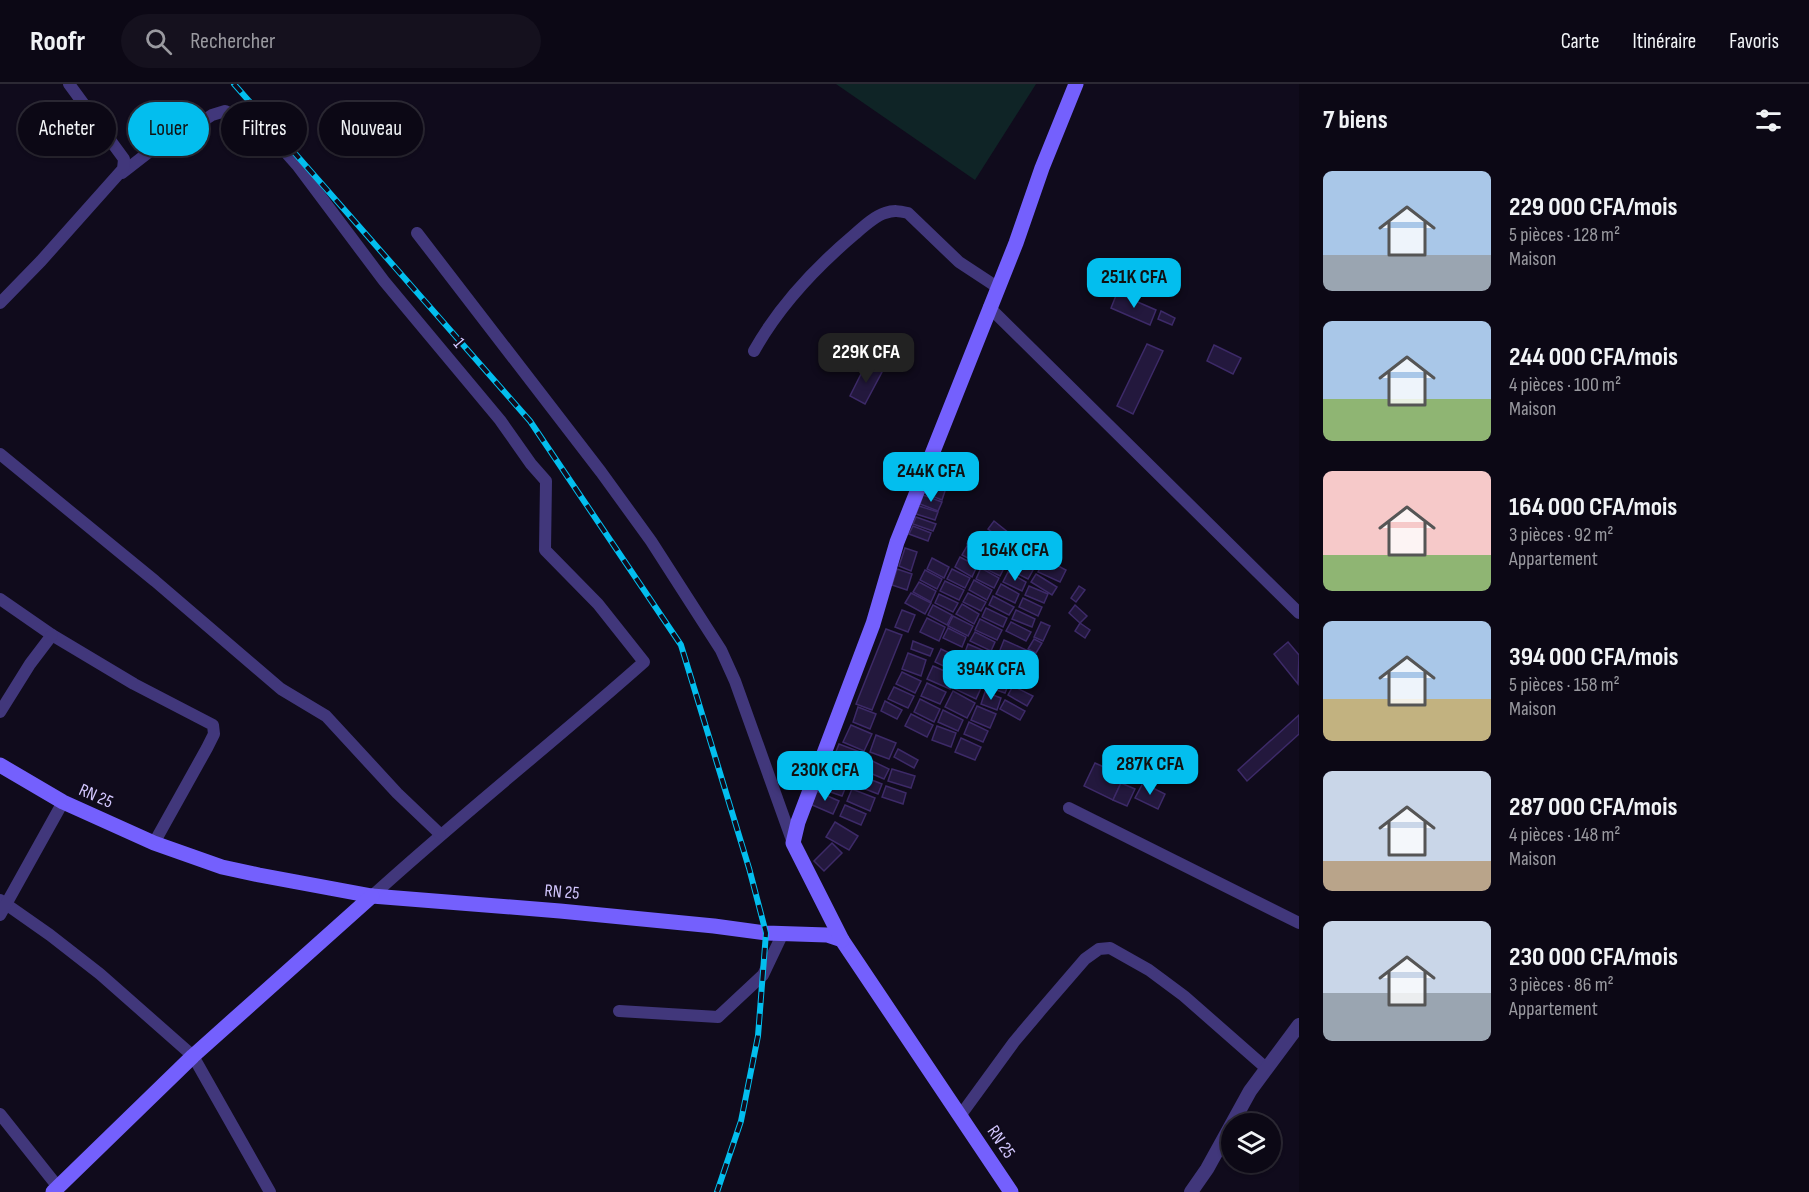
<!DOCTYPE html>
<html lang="fr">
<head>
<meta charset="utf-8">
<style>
  body { margin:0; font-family:"Sofia Sans Condensed",sans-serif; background:#15111e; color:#f1f3f6; height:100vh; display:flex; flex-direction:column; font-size:22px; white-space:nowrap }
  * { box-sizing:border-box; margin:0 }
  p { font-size:20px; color:#9a9aa0 }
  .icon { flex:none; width:33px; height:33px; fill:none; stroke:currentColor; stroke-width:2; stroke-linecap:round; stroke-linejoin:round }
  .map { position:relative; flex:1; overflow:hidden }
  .panel { display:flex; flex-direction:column; background:#0c0815; width:510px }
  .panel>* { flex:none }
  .top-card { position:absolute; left:18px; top:18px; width:570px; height:54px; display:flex; gap:12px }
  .fabs { position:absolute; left:1221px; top:1029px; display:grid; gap:12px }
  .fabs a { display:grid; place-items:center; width:60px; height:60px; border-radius:50%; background:#0c0815; box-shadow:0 2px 4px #0004,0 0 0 2px #2c2934; font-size:30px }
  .price { position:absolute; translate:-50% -51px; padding:0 14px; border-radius:12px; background:#03beee; color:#111; font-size:20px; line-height:39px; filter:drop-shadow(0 2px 3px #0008) }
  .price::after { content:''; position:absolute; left:50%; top:36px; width:18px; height:14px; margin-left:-9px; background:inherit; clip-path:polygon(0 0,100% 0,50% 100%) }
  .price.selected { background:#222; color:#fff }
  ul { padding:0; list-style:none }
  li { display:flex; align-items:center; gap:18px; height:150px; padding:0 24px }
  li span { display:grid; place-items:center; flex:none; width:168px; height:120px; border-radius:9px; color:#555 }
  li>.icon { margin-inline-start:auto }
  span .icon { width:72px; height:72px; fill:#fffc; stroke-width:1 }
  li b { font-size:26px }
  h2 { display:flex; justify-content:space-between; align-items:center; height:72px; padding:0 24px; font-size:26px }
  .pill { padding:0 21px; border-radius:27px; background:#0c0815; box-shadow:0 2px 4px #0004,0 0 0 2px #2c2934; font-size:21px; line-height:54px }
  .pill.selected { background:#03beee; color:#111 }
  header { display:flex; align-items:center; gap:36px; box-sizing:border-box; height:84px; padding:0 30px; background:#0c0815; border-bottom:2px solid #2c2934 }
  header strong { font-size:28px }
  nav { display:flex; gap:33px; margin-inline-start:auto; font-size:21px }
  .search { width:420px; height:54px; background:#15111e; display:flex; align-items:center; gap:15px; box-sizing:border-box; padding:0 21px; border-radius:33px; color:#9a9aa0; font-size:22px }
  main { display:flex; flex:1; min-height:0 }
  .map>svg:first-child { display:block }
  .green { fill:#0f2426 }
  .building { fill:#23183d; stroke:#3d2a68; stroke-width:1.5 }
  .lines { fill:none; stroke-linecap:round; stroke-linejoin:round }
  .minor { stroke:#41377b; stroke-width:12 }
  .tertiary { stroke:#41377b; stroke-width:14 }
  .secondary { stroke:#7460fd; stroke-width:15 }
  .rail-casing { stroke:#03beee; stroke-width:6 }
  .rail { stroke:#100b1c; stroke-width:4; stroke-dasharray:11; stroke-linecap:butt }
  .labels { text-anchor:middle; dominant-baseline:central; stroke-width:4.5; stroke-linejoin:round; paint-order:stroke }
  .street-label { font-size:18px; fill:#d3c7fe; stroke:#100b1c }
</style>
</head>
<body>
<header>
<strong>Roofr</strong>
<div class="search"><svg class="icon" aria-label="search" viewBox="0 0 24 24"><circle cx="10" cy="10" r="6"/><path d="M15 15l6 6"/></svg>Rechercher</div>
<nav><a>Carte</a><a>Itinéraire</a><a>Favoris</a></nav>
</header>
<main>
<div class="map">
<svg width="1299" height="1108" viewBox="0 0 1299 1108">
  <rect width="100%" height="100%" fill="#100b1c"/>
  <path class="green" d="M836 0H1036L975 96Z"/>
  <g class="building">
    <path d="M1117 209 1156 226 1150 241 1111 224Z"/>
    <path d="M1161 227 1175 234 1172 241 1158 235Z"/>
    <path d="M1147 260 1163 267 1133 330 1117 322Z"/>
    <path d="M1214 261 1241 274 1233 290 1207 277Z"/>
    <path d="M866 280 882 288 865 320 850 312Z"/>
    <path d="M928 398 946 404 942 416 924 409Z"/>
    <path d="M923 411 942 418 938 427 920 420Z"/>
    <path d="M919 422 938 428 935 436 916 430Z"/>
    <path d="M916 433 936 440 933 447 913 440Z"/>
    <path d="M994 437 1019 457 1014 464 988 445Z"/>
    <path d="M913 442 931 449 928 457 909 450Z"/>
    <path d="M972 450 989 459 985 469 967 460Z"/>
    <path d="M967 462 983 471 979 480 962 471Z"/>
    <path d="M991 462 1011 471 1006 479 987 469Z"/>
    <path d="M905 464 917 468 911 487 899 482Z"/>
    <path d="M1020 464 1039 473 1035 482 1016 474Z"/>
    <path d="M960 473 977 482 972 493 955 483Z"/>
    <path d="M987 473 1005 482 1000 492 982 483Z"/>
    <path d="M932 474 949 483 944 494 927 485Z"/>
    <path d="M1045 475 1066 486 1060 498 1038 488Z"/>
    <path d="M1014 477 1033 486 1028 495 1010 486Z"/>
    <path d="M981 484 999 494 994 504 976 495Z"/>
    <path d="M897 485 912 490 907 506 892 501Z"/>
    <path d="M952 485 970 494 965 504 947 495Z"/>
    <path d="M925 486 942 495 937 505 920 496Z"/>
    <path d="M1008 488 1026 498 1022 507 1003 498Z"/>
    <path d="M1036 490 1057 503 1052 511 1031 498Z"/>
    <path d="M974 496 992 506 987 516 969 506Z"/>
    <path d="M945 497 964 506 959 516 940 507Z"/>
    <path d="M919 498 936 507 931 518 913 508Z"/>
    <path d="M1001 500 1019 510 1015 519 996 510Z"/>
    <path d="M1029 502 1048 510 1044 519 1025 511Z"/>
    <path d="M1079 502 1085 506 1076 518 1071 514Z"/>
    <path d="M911 509 931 519 925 530 905 519Z"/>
    <path d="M968 509 986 518 981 527 963 518Z"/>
    <path d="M939 510 958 519 953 528 935 519Z"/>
    <path d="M993 512 1014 523 1009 531 989 521Z"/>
    <path d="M1023 514 1042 523 1038 532 1019 523Z"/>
    <path d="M962 520 979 530 974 540 956 530Z"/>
    <path d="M933 521 952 531 947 541 928 531Z"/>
    <path d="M1075 521 1087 532 1080 539 1069 529Z"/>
    <path d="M986 524 1007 534 1003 543 982 533Z"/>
    <path d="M902 526 915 531 908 548 895 543Z"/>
    <path d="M1016 526 1035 535 1032 543 1012 535Z"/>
    <path d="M953 532 973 542 968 552 948 542Z"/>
    <path d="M927 534 945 543 939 557 920 548Z"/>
    <path d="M980 535 1002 546 997 556 975 546Z"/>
    <path d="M1011 538 1031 548 1026 557 1006 547Z"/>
    <path d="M1041 538 1050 542 1043 557 1034 553Z"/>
    <path d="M1080 539 1090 546 1085 554 1075 547Z"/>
    <path d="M948 544 966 553 962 563 943 554Z"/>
    <path d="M886 545 902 551 872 626 856 620Z"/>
    <path d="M975 548 995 558 991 567 970 557Z"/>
    <path d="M1034 555 1042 559 1036 569 1028 565Z"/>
    <path d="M1004 556 1033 569 1026 584 998 571Z"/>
    <path d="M913 557 933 565 930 572 911 565Z"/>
    <path d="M1288 558 1299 571 1298 600 1274 570Z"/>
    <path d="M968 560 989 569 984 580 964 571Z"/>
    <path d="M941 565 964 576 958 589 935 578Z"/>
    <path d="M908 569 926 576 921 592 902 585Z"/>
    <path d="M968 577 989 586 983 599 962 590Z"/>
    <path d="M1006 579 1022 586 1017 597 1001 590Z"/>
    <path d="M933 582 956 592 950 605 927 595Z"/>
    <path d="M902 588 921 597 915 609 896 600Z"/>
    <path d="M991 593 1009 599 1005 609 988 603Z"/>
    <path d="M960 594 981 604 976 615 955 605Z"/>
    <path d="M927 599 946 608 940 620 921 612Z"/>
    <path d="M1013 602 1033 612 1027 622 1008 611Z"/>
    <path d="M894 603 914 612 908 624 888 615Z"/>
    <path d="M953 607 975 619 967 634 945 623Z"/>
    <path d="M985 608 1001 614 997 626 981 620Z"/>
    <path d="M920 615 940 625 934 638 914 628Z"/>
    <path d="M1005 616 1025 627 1020 636 1000 625Z"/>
    <path d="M885 617 902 626 897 635 881 627Z"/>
    <path d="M977 622 996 630 990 644 971 636Z"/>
    <path d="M858 623 876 630 870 645 853 638Z"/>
    <path d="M943 626 963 636 958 647 938 638Z"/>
    <path d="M911 630 933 641 927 653 905 642Z"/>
    <path d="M1299 631V650L1247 697 1238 686Z"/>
    <path d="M969 638 988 647 983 658 964 650Z"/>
    <path d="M851 641 872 650 864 667 843 658Z"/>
    <path d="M937 642 956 649 951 663 932 656Z"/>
    <path d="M876 651 896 659 889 675 870 668Z"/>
    <path d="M961 654 981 663 975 676 955 668Z"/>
    <path d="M839 660 860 668 856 679 835 670Z"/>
    <path d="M898 665 918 676 914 684 894 673Z"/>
    <path d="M868 675 889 685 884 695 863 686Z"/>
    <path d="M831 677 853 684 850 696 827 689Z"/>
    <path d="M1095 679 1124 692 1113 716 1084 702Z"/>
    <path d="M892 685 915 692 911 704 888 697Z"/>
    <path d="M820 691 847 700 842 712 816 703Z"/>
    <path d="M859 691 882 700 878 710 855 701Z"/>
    <path d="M1121 699 1135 705 1127 722 1113 716Z"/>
    <path d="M1143 699 1165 710 1158 725 1135 714Z"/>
    <path d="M886 702 906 709 903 720 882 713Z"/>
    <path d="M852 705 875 714 870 727 847 717Z"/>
    <path d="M816 707 839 717 833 730 810 720Z"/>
    <path d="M845 721 866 730 861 741 840 732Z"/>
    <path d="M835 738 858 752 849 766 826 753Z"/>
    <path d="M832 759 842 769 824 787 814 777Z"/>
  </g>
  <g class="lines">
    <g class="minor">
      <path d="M122 89 149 68 169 59 212 31 225 27 266 46 297 81 384 197 500 336 531 380 546 397 545 466 598 520 644 578C555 657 461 731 372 812"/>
      <path d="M417 149 601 388 651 457 721 566 735 597 793 759"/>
      <path d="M0 219 41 177 123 85 124 75 69 0"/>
      <path d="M989 223 1299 529"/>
      <path d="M754 267C779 222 816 183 855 150 864 142 875 132 885 129 894 126 899 127 908 129L959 178 997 203"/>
      <path d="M0 370 155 497 281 605 326 632 397 709 440 750"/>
      <path d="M0 515 52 551 134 600 213 641 214 650 207 664 154 759"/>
      <path d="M0 628 30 580 52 551"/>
      <path d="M1069 724 1299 839"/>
      <path d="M0 816 50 851 100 890 193 972 270 1108"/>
      <path d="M0 831 63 718"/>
      <path d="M619 927 718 933 763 891 783 849"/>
      <path d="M0 1030 58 1103"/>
      <path d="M960 1032 1014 958 1041 926 1085 875 1099 865 1110 864 1149 886 1184 912 1266 984"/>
    </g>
    <path class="tertiary" d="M1191 1108 1207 1085 1250 1007 1299 941"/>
    <g class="secondary">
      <path d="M0 681 63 718 154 759 222 783 259 791 372 812 560 827 714 842 766 849 827 851 842 856 1011 1108"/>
      <path d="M842 856 793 759 798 738 873 540 897 458 1016 159 1042 84 1076 0"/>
      <path d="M53 1108 193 972 372 812"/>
    </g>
    <defs>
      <path id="rail" d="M234 0 530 337 681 561 749 784 766 849 758 952 741 1037 717 1108"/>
    </defs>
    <use href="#rail" class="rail-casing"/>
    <use href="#rail" class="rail"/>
  </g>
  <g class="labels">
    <g class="street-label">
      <text transform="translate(459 259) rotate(50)">1</text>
      <text transform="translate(96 712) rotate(24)">RN 25</text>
      <text transform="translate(562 808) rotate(5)">RN 25</text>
      <text transform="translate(1001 1058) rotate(56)">RN 25</text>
    </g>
  </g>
</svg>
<div class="fabs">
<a><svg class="icon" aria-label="layers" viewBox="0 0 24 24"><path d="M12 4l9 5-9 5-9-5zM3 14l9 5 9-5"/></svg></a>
</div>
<b class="price" style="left:1134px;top:225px">251K CFA</b>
<b class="price selected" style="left:866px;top:300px">229K CFA</b>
<b class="price" style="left:931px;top:419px">244K CFA</b>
<b class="price" style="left:1015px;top:498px">164K CFA</b>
<b class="price" style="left:991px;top:617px">394K CFA</b>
<b class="price" style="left:1150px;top:712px">287K CFA</b>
<b class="price" style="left:825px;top:718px">230K CFA</b>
<div class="top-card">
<a class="pill">Acheter</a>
<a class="pill selected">Louer</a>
<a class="pill">Filtres</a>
<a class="pill">Nouveau</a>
</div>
</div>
<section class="panel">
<h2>7 biens<svg class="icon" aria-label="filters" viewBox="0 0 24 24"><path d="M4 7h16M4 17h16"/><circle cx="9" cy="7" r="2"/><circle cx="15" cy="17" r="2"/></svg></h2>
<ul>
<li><span style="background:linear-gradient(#a9c7e8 70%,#9aa5b1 0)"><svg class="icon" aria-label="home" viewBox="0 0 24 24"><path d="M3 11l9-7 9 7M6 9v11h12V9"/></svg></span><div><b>229 000 CFA/mois</b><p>5 pièces · 128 m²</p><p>Maison</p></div></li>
<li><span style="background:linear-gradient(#a9c7e8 65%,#8fb573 0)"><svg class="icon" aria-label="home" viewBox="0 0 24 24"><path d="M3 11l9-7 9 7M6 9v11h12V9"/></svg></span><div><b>244 000 CFA/mois</b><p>4 pièces · 100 m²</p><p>Maison</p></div></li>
<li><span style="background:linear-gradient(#f6c9c9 70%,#8fb573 0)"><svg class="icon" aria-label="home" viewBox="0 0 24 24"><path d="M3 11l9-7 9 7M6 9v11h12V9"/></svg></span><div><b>164 000 CFA/mois</b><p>3 pièces · 92 m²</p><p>Appartement</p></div></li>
<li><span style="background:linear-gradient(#a9c7e8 65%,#c2b280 0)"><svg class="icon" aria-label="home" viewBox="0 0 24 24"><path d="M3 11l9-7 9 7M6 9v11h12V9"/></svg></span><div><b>394 000 CFA/mois</b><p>5 pièces · 158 m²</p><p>Maison</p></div></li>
<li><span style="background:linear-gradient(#c9d6e8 75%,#b9a48a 0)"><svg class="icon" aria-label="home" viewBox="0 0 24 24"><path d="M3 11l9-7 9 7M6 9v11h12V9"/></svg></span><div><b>287 000 CFA/mois</b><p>4 pièces · 148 m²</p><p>Maison</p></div></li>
<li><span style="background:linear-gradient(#c9d6e8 60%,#9aa5b1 0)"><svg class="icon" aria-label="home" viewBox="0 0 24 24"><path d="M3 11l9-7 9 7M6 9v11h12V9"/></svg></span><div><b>230 000 CFA/mois</b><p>3 pièces · 86 m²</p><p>Appartement</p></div></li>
</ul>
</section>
</main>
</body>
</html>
